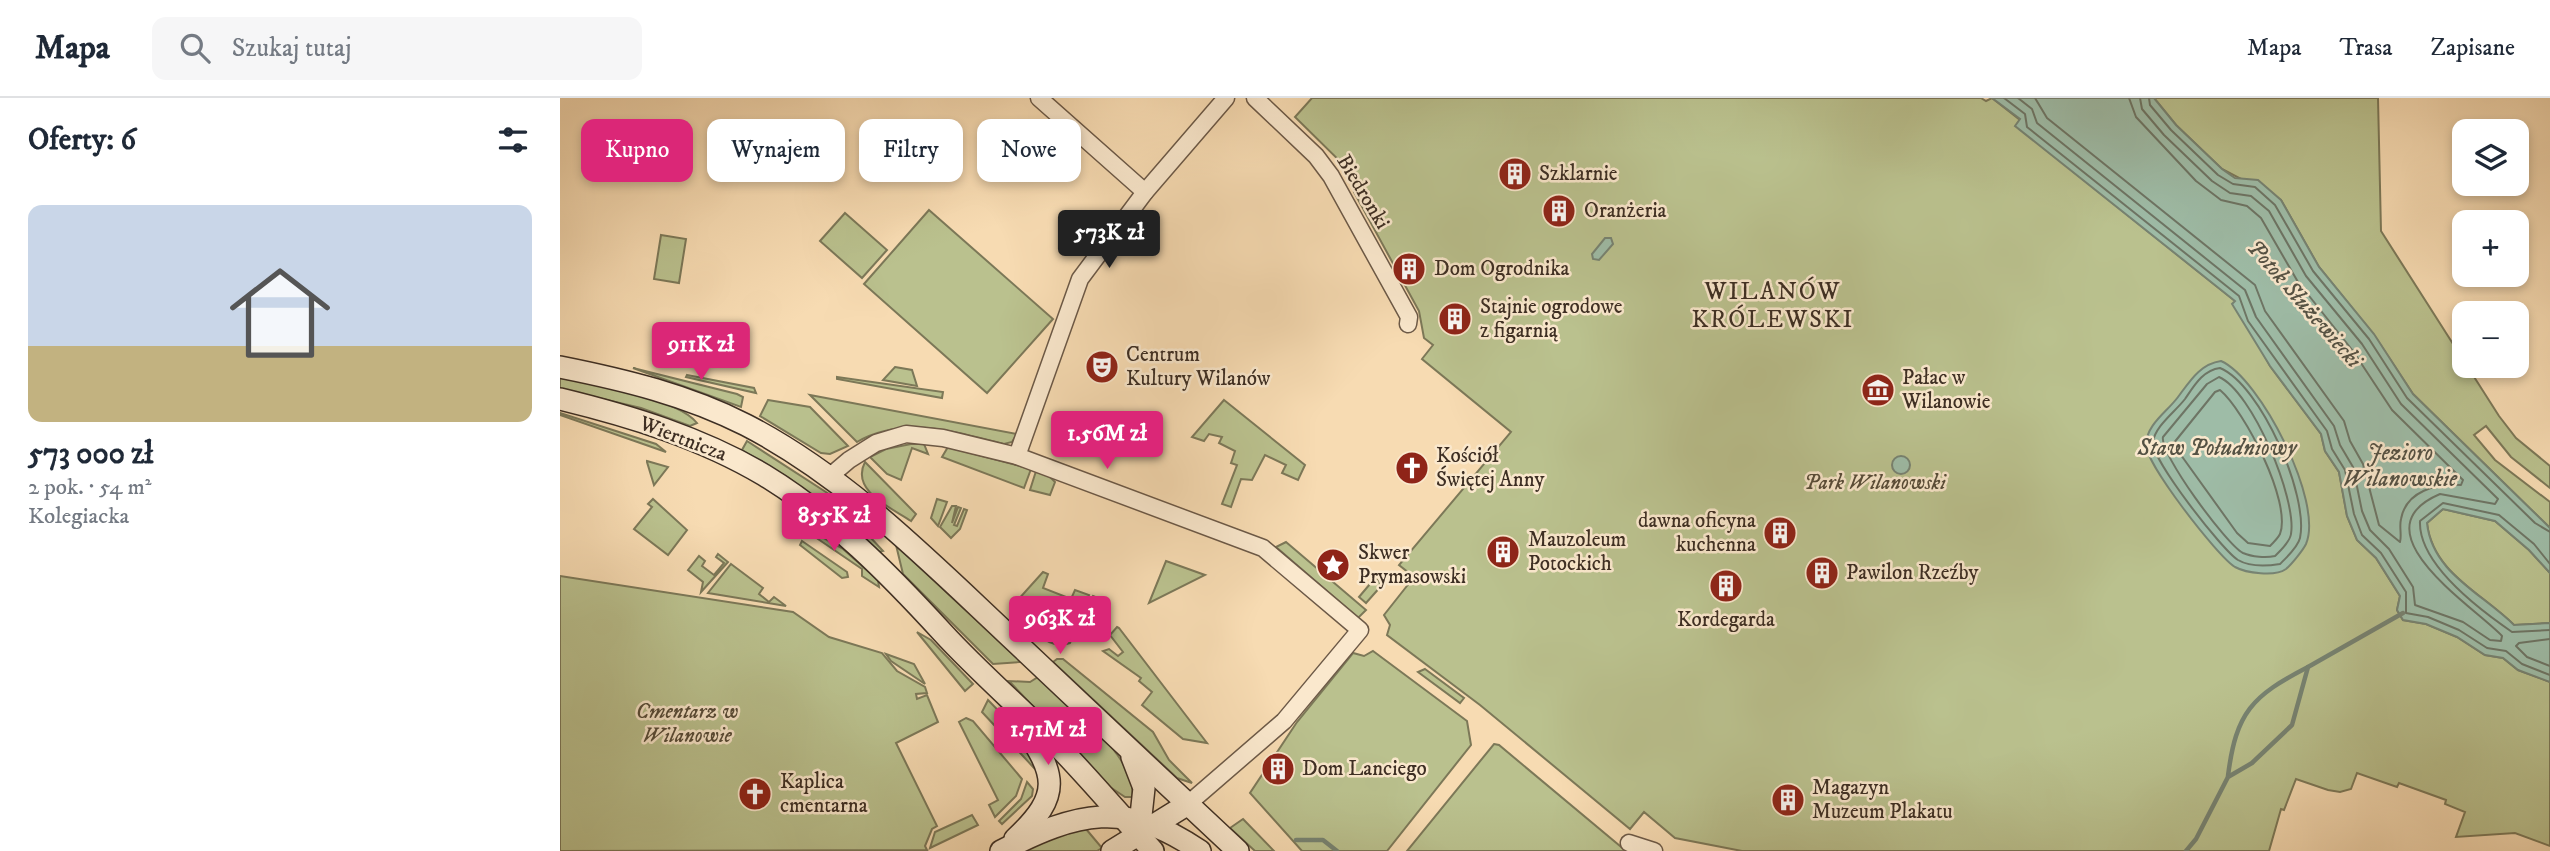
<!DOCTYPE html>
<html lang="pl">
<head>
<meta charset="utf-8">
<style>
  body { margin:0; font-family:"IM FELL DW Pica",serif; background:#f6f6f7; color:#1f2937; height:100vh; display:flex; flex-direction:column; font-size:26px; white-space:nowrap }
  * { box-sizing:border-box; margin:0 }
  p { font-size:23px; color:#747a83 }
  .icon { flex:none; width:38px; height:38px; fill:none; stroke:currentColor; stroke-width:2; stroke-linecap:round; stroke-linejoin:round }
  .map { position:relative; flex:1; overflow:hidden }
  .side { display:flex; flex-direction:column; background:#fff; width:560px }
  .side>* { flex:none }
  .hud { position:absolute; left:21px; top:21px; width:665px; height:63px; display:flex; gap:14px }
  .tools { position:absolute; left:1892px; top:21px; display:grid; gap:14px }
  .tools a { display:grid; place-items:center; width:77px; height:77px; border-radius:14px; background:#fff; box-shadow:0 4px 10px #0003; font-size:35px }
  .price { position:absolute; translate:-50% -60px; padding:0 16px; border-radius:7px; background:#db2777; color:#fff; font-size:23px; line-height:46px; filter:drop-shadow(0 2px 4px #0008) }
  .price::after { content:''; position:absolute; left:50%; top:42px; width:21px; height:16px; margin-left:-10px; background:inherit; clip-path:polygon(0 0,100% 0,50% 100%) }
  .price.current { background:#222; color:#fff }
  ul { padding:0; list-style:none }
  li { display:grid; align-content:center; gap:14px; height:371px; padding:0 28px }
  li+li { border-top:2px solid #e0e1e3 }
  li span { display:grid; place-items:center; height:217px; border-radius:14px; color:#555 }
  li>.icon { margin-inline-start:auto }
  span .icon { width:126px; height:126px; fill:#fffc; stroke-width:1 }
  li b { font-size:30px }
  h2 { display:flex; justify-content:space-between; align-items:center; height:84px; padding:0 28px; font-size:30px }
  .chip { padding:0 24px; border-radius:14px; background:#fff; box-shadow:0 4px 10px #0003; font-size:24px; line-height:63px }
  .chip.current { background:#db2777; color:#fff }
  header { display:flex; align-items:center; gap:42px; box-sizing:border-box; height:98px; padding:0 35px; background:#fff; border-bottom:2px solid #e0e1e3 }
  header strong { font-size:33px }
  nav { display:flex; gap:38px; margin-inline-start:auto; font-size:24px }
  .search { width:490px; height:63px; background:#f6f6f7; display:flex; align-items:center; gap:18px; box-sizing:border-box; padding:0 24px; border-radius:14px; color:#747a83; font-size:26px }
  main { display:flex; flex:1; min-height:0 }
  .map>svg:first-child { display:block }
  .green { fill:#bac18e; stroke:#7c7858; stroke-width:2 }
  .water { fill:#9ebca7; stroke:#778372; stroke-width:2 }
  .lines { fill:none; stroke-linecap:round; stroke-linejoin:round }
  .shore { stroke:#6e7565; stroke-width:2 }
  .stream { stroke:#778372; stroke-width:4.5 }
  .minor-casing { stroke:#6c5947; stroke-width:19 }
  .secondary-casing { stroke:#3d2e23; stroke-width:24 }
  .minor { stroke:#fae8cd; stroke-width:16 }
  .secondary { stroke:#fae8cd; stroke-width:21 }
  .labels { text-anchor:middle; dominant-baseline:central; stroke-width:5; stroke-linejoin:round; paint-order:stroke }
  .poi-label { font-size:21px; fill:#3d2e23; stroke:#fae8cd; text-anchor:start }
  .street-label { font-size:21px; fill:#3d2e23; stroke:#fae8cd }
  .park-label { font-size:21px; font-style:italic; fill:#564b38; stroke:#fae8cd }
  .water-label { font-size:23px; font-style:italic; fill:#555244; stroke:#fae8cd }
  .quarter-label { font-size:24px; letter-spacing:2px; fill:#3d2e23; stroke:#fae8cd }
</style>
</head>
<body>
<header>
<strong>Mapa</strong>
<div class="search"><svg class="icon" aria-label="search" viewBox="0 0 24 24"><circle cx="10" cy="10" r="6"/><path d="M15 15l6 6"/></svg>Szukaj tutaj</div>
<nav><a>Mapa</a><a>Trasa</a><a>Zapisane</a></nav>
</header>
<main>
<section class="side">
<h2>Oferty: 6<svg class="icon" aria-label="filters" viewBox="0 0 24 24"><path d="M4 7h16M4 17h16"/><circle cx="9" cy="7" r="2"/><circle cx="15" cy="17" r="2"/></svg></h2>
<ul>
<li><span style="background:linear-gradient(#c9d6e8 65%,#c2b280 0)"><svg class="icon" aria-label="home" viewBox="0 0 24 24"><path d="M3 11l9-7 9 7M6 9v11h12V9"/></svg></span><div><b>573 000 zł</b><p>2 pok. · 54 m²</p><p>Kolegiacka</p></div></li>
</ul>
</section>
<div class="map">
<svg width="1990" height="753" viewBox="0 0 1990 753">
  <rect width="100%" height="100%" fill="#f7dbb2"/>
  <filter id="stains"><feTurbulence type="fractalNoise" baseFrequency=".00286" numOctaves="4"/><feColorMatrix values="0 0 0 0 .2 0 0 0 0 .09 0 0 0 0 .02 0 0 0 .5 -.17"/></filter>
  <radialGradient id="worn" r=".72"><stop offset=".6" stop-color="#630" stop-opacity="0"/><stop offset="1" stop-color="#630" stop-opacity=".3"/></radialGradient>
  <g class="green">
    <path d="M752 0H1421L1426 3 1432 0 1460 22 1456 28 1675 203 1710 268 1761 336 1765 353 1779 374 1787 418 1797 442 1816 460 1840 498 1837 512 1843 522 1866 526 1897 539 1925 557 1943 560 1958 572 1990 584V748L1955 735 1896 739 1905 714 1885 706 1886 702 1839 685 1837 689 1797 675 1791 691 1780 694 1768 692 1736 681 1724 712 1721 711 1709 753H1182L1115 740 1084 714 1070 731 920 607 827 537 830 527 824 517 854 479 839 467 951 334 862 261 873 247 864 240 859 213 794 94 798 90 791 83 795 78 735 19Z"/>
    <path d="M1594 0H1818L1821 133 1939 318 1956 340 1990 368V390L1951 359 1926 328 1914 337 1935 362 1990 404V430L1853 296 1814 237 1759 169 1721 102 1662 71 1616 27Z"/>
    <path d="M369 112 493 221 427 295 304 186Z"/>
    <path d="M285 115 327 152 302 180 260 143Z"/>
    <path d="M101 137 126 141 119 185 94 181Z"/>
    <path d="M335 269 352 272 357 288 323 282Z"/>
    <path d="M73 270 177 296 183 299 181 309Z"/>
    <path d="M127 277 194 290 196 295 126 279Z"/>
    <path d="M277 279 383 294 382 300 277 281Z"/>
    <path d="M0 280C32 285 117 300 137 325L130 328 81 310 0 291Z"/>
    <path d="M250 297 457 336 452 344 444 346C395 334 344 317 297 344Z"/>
    <path d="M208 302 250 309 288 348 270 356 261 355 200 318Z"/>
    <path d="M664 302 745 367 738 382 722 375 726 367 705 357 692 382 681 381 671 409 662 406 677 367 671 365 675 353 659 345 662 339 649 336 644 343 632 339Z"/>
    <path d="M0 315 96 346 106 354 0 317Z"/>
    <path d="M187 343 272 398 323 453 319 454 229 380 182 352Z"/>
    <path d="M351 346H364L368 356 352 350 341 382 327 376 310 359 326 351Z"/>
    <path d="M388 349 471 371 464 390 382 359Z"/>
    <path d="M87 363 108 369 94 387 87 364Z"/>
    <path d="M305 364 356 416 351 423C332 410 290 393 305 364Z"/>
    <path d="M476 373 489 378 495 384 490 397 470 392Z"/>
    <path d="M93 401 127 432 108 457 74 431 92 409 88 406Z"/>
    <path d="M377 401 387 404 378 428 371 420Z"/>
    <path d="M392 408H396L392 425 398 409 401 410 394 427 397 428 404 411 407 412 400 431 391 440 380 429Z"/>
    <path d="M1883 411 1935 423 1969 452 1990 475V525L1954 527C1922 495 1873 475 1867 425Z"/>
    <path d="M260 438 283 451 318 482 319 489 302 478V471L258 441Z"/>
    <path d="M242 443 287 474 288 479 282 480 240 447Z"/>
    <path d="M726 444 806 512 798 520 716 449Z"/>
    <path d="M336 447 461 564 433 566 343 476Z"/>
    <path d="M158 456 168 464 141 494 143 484 128 472 139 458 145 463 142 468 154 477 164 465 156 459Z"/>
    <path d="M606 463 645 477 589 505Z"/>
    <path d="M171 466 203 490 199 496 209 504 214 499 226 508 148 495Z"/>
    <path d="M483 474 488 476 483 490 511 501 515 492 529 497 510 545C486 554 465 525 456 504Z"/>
    <path d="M0 478 233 514 269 539 322 555 337 573 365 589 367 595 356 596 357 601 367 597 378 624 336 645 377 728 372 731 365 748 367 752 0 753Z"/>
    <path d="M815 480 822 487 806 505 799 499Z"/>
    <path d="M533 498 540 501 549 516 544 528 518 542Z"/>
    <path d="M557 529 559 530 647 645 623 641 582 607 592 594 579 583 581 580 543 553 549 551 558 558 563 554 550 537Z"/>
    <path d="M357 534 371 542 413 586 405 593Z"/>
    <path d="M813 553 907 623 911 647 827 753H742L690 695 737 624 793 555 804 558Z"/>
    <path d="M326 556 354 566 365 586 331 563Z"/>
    <path d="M497 561H503L593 634 609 662 632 685 617 680 493 564Z"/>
    <path d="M865 571 904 600 900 605 858 574Z"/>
    <path d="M478 579C505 605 579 659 572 699H565L550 689 449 583 470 584Z"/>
    <path d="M428 602 464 639 475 671 422 614Z"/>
    <path d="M406 620 413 623 462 681 456 698 435 719 429 707 438 702 399 624Z"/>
    <path d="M934 646 939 647 1066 753H847Z"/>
    <path d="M467 684 473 691 472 698 442 726 439 723 461 701Z"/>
    <path d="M412 717 418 727 370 750 375 734Z"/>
    <path d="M683 721 714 753H695L670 730Z"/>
    <path d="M526 731 542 750 537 753H457L480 741Z"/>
  </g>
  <g class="water">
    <path d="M1432 0H1594L1616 27 1662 71 1675 80 1698 82 1721 102 1759 169 1814 236 1853 296 1990 430V475L1969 452 1935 423 1883 411 1867 425C1872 475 1922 495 1954 527L1990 525V584L1958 572 1943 560 1925 557 1897 539 1866 526 1843 522 1837 512 1840 498 1816 460 1797 442 1787 418 1779 374 1765 353 1761 336 1710 268 1672 206 1675 203 1455 28 1460 21Z"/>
    <path d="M1045 140H1051L1053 146 1039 162 1033 161 1032 156Z"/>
    <path d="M1661 263C1700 280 1764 404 1746 446 1743 452 1732 466 1726 471 1715 479 1686 475 1675 469 1658 459 1584 364 1586 346 1587 326 1607 314 1618 299 1630 283 1640 266 1661 263Z"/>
    <circle cx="1341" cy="367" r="9"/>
  </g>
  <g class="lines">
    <g class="shore">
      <path d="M1444 0 1465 16 1467 29 1679 198 1688 223 1767 333 1772 351 1785 372 1794 416 1802 437 1821 455 1846 494V515L1868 519 1899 532 1927 550 1946 553 1962 566 1990 577"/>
      <path d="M1458 0 1472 11 1477 25 1685 192 1696 219 1774 328 1780 347 1793 369 1802 413 1810 432 1829 451 1853 489 1855 507 1903 524 1930 542 1941 543 1942 538C1916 510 1793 433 1880 396L1935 406 1938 401 1841 306 1802 246 1746 178 1709 113 1691 98 1670 95 1652 83 1604 37 1582 11 1580 0"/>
      <path d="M1475 0 1487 20 1695 187 1705 213 1784 323 1790 343 1803 366 1819 427 1840 444C1842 437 1839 429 1841 421 1846 393 1877 385 1901 387L1903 382 1832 312 1793 253 1738 184 1701 120 1687 108 1661 102 1636 83 1576 19 1569 0"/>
      <path d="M1589 0 1590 7 1611 32 1658 77 1673 86 1695 89 1715 107 1753 173 1809 241 1847 300 1975 425 1990 434"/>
      <path d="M1660 270C1701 287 1749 398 1740 440 1738 449 1727 459 1720 466 1708 468 1690 469 1678 462 1662 452 1591 361 1593 344 1595 328 1615 314 1625 301 1634 288 1643 272 1660 270Z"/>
      <path d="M1659 279C1692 293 1737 401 1731 436 1730 444 1721 452 1715 458 1706 460 1692 459 1683 455 1666 446 1599 355 1603 339L1647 286Z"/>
      <path d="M1660 292C1684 312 1732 404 1720 436 1718 440 1713 445 1710 448L1688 445 1677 435 1613 346 1655 294Z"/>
      <path d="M1990 466 1974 446 1939 417 1883 405 1860 423C1858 466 1920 512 1952 534L1990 532"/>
      <path d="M1990 541 1959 545 1956 548 1967 559 1990 568"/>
    </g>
    <g class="stream">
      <path d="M1668 678C1676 614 1692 598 1748 569"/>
      <path d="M736 742H763L777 753"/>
      <path d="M1626 753 1636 741 1668 679 1692 665 1732 627 1748 569 1843 515"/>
    </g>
    <defs>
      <g id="minor">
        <path d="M479 0 585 94"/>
        <path d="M695 0 756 58 771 78 849 219 848 226"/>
        <path d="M457 358 520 181 585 94 666 0"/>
        <path d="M269 379 289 362 316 345 346 336 383 340 457 358 703 450 800 532 724 623 628 706"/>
        <path d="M1069 745 1094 753"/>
      </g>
      <g id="secondary">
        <path d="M0 269C65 282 127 297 186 327 285 378 366 460 446 535 523 608 600 680 678 753"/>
        <path d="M0 301C70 318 142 340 204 377 273 419 329 476 383 535 416 571 454 604 489 639 525 675 558 715 593 753"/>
        <path d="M572 659 584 690 579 736"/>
        <path d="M455 741C503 696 496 677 462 626"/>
        <path d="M441 753C518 714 564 701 640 753"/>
        <path d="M552 753 628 706"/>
      </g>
    </defs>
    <use href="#minor" class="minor-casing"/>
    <use href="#secondary" class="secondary-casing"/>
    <use href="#minor" class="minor"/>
    <use href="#secondary" class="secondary"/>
  </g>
  <defs>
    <symbol id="building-disc" viewBox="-11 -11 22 22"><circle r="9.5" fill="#8f2418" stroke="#fae8cd"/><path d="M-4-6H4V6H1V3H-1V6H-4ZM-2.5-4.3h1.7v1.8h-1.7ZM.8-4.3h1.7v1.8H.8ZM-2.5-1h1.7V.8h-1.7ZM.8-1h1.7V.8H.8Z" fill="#fff"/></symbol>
    <symbol id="theatre-disc" viewBox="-11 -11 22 22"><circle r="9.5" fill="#8f2418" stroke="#fae8cd"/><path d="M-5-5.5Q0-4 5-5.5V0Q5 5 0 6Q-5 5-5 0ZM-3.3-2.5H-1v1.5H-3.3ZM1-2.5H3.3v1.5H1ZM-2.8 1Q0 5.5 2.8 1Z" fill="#fff"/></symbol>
    <symbol id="museum-disc" viewBox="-11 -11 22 22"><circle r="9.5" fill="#8f2418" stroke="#fae8cd"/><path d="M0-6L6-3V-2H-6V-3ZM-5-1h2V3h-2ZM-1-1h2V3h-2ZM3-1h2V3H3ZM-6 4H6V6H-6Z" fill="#fff"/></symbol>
    <symbol id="church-disc" viewBox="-11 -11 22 22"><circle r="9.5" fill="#8f2418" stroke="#fae8cd"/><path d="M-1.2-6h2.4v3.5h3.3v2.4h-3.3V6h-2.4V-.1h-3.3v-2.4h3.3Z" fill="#fff"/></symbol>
    <symbol id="sight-disc" viewBox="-11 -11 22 22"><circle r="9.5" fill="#8f2418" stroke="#fae8cd"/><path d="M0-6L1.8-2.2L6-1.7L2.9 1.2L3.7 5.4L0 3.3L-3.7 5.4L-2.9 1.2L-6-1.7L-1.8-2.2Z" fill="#fff"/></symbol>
  </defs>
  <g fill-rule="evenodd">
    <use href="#building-disc" x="936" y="57" width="38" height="38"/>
    <use href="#building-disc" x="980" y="94" width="38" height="38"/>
    <use href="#building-disc" x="830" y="152" width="38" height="38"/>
    <use href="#building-disc" x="876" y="202" width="38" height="38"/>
    <use href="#theatre-disc" x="523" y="250" width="38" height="38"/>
    <use href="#museum-disc" x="1299" y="273" width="38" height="38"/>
    <use href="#church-disc" x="833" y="351" width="38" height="38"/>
    <use href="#building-disc" x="1201" y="416" width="38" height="38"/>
    <use href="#building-disc" x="924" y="435" width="38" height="38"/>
    <use href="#sight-disc" x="754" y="448" width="38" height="38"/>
    <use href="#building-disc" x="1243" y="456" width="38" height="38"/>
    <use href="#building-disc" x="1147" y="469" width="38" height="38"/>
    <use href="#building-disc" x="699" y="652" width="38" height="38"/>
    <use href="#church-disc" x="176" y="677" width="38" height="38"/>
    <use href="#building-disc" x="1209" y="683" width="38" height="38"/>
  </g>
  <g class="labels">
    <g class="poi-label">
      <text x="979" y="76">Szklarnie</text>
      <text x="1024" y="113">Oranżeria</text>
      <text x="874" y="171">Dom Ogrodnika</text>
      <text x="920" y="209">Stajnie ogrodowe<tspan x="920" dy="24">z figarnią</tspan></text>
      <text x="566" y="257">Centrum<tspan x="566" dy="24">Kultury Wilanów</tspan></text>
      <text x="1342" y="280">Pałac w<tspan x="1342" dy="24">Wilanowie</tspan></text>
      <text x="876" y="358">Kościół<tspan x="876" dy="24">Świętej Anny</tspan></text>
      <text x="1196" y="423" text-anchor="end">dawna oficyna<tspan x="1196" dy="24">kuchenna</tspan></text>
      <text x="968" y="442">Mauzoleum<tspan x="968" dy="24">Potockich</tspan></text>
      <text x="798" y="455">Skwer<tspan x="798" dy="24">Prymasowski</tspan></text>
      <text x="1286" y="475">Pawilon Rzeźby</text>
      <text x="1166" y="522" text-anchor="middle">Kordegarda</text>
      <text x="742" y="671">Dom Lanciego</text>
      <text x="220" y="684">Kaplica<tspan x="220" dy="24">cmentarna</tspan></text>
      <text x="1252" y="690">Magazyn<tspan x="1252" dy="24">Muzeum Plakatu</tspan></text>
    </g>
    <g class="street-label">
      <text transform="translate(803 94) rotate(59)">Biedronki</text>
      <text transform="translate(123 341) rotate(21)">Wiertnicza</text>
    </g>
    <g class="park-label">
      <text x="1315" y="385">Park Wilanowski</text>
      <text x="127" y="614">Cmentarz w<tspan x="127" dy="24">Wilanowie</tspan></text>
    </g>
    <g class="water-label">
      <text transform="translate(1744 206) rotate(49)">Potok Służewiecki</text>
      <text x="1657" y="350">Staw Południowy</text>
      <text x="1840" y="355">Jezioro<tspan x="1840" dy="26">Wilanowskie</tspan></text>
    </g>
    <g class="quarter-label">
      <text x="1213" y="194">WILANÓW<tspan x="1213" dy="28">KRÓLEWSKI</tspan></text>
    </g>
  </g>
  <rect width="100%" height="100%" filter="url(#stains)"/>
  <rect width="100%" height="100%" fill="url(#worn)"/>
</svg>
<div class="tools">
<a><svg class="icon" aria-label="layers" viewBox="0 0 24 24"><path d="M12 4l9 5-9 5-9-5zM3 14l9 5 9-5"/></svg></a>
<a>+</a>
<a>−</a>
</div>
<b class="price current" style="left:549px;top:172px">573K zł</b>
<b class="price" style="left:141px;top:284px">911K zł</b>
<b class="price" style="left:547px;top:373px">1.56M zł</b>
<b class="price" style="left:274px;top:455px">855K zł</b>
<b class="price" style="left:500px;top:558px">963K zł</b>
<b class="price" style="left:488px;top:669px">1.71M zł</b>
<div class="hud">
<a class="chip current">Kupno</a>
<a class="chip">Wynajem</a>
<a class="chip">Filtry</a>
<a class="chip">Nowe</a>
</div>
</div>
</main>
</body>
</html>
